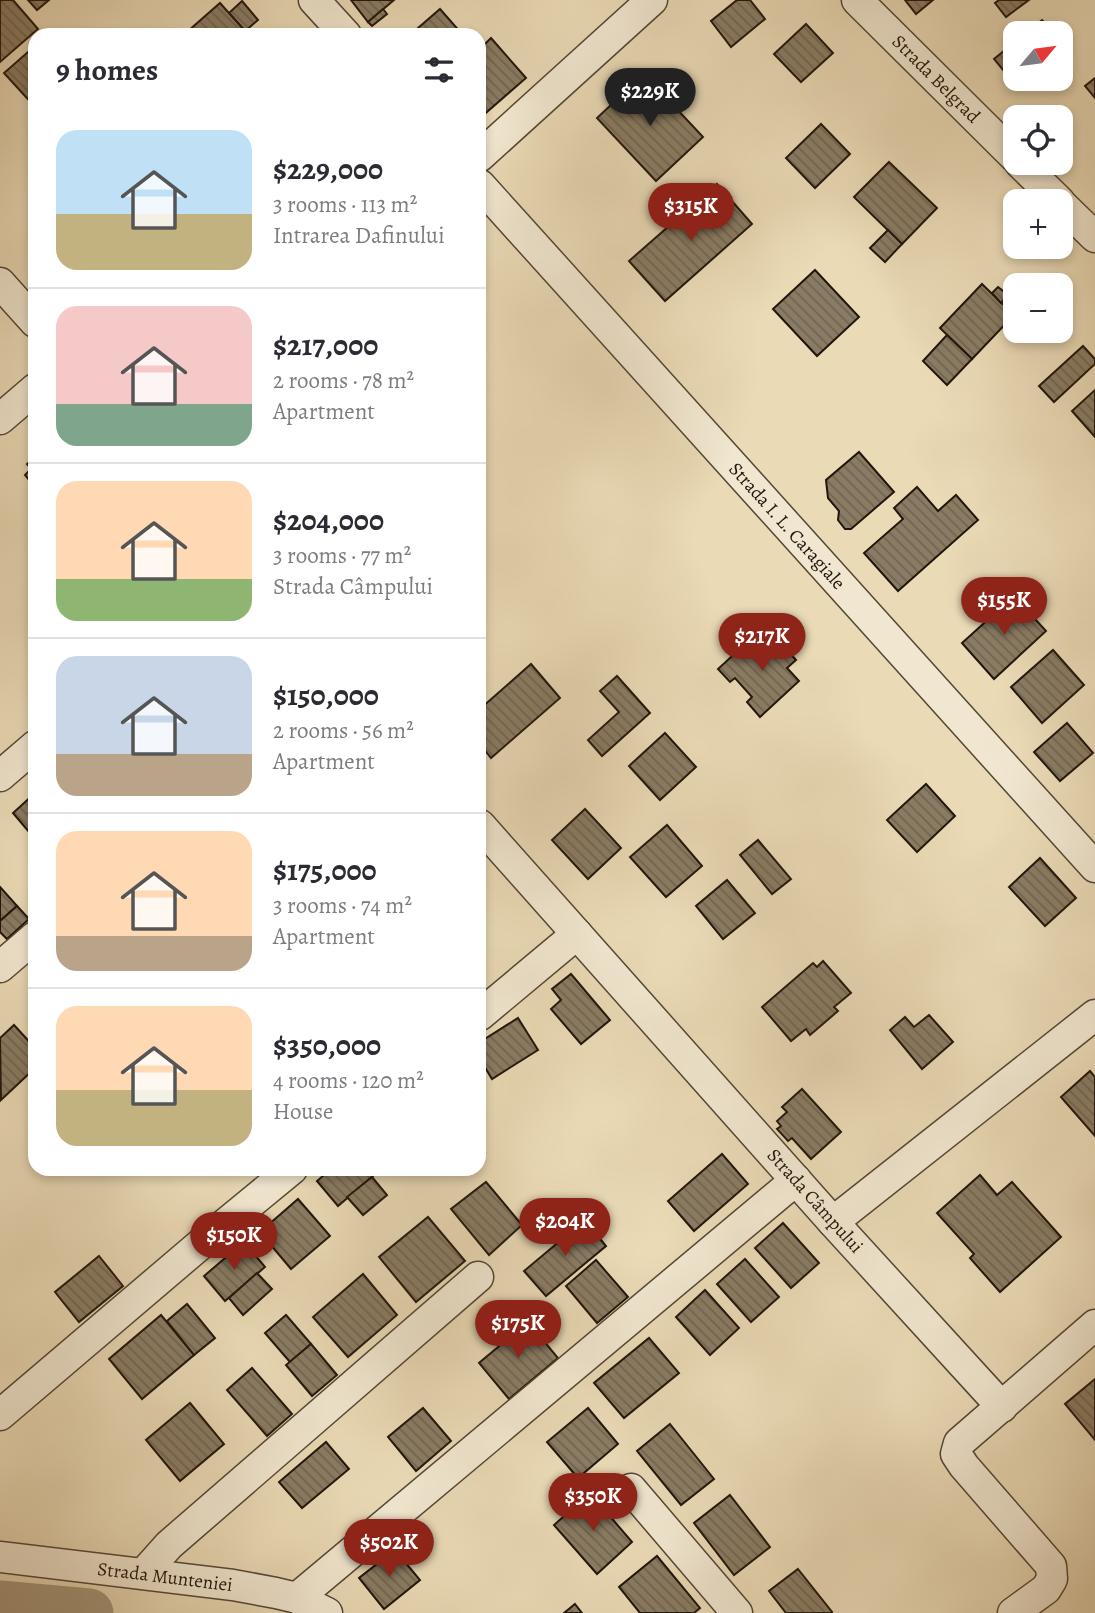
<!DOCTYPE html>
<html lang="en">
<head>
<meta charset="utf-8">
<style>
  body { margin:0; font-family:Alegreya,serif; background:#f2f2f3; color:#2b2b33; height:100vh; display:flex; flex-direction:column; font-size:26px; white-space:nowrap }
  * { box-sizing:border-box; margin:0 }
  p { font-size:23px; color:#7c7c81 }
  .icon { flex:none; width:38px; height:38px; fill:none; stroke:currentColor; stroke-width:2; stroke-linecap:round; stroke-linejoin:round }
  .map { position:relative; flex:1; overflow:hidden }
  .drawer { position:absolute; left:28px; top:28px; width:458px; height:1148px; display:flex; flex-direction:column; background:#fff; border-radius:21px; box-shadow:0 4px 10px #0003 }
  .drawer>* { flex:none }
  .needle { width:46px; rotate:61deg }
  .fabs { position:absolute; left:1003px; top:21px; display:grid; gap:14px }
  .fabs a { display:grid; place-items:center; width:70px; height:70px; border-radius:14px; background:#fff; box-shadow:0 4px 10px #0003; font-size:35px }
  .price { position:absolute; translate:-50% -60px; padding:0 16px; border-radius:24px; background:#8f2418; color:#fff; font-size:23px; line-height:46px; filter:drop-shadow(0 2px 4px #0008) }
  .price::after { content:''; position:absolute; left:50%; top:42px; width:21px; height:16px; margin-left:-10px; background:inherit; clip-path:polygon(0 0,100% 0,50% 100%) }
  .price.selected { background:#222; color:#fff }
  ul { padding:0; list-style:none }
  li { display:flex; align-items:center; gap:21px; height:175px; padding:0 28px }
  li+li { border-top:2px solid #e1e1e2 }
  li span { display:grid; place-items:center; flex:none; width:196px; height:140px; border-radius:21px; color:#555 }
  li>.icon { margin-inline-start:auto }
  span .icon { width:84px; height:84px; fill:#fffc; stroke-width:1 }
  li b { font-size:30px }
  h2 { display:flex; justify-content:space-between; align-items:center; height:84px; padding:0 28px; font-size:30px }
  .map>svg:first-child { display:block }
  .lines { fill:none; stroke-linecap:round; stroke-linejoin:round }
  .river { stroke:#a6977c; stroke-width:49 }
  .building { fill:url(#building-back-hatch); stroke:#21160c; stroke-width:2 }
  .minor-casing { stroke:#534736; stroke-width:33 }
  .minor { stroke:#f1e7d0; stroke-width:30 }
  .labels { text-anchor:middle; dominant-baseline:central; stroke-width:5; stroke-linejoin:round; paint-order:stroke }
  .street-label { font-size:19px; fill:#21160c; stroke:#f1e7d0 }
</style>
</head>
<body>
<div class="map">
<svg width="1095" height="1613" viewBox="0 0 1095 1613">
  <defs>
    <pattern id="building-back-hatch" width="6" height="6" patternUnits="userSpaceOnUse" patternTransform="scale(1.75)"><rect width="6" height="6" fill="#8a7c64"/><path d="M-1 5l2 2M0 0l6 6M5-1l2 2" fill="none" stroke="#706551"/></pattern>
  </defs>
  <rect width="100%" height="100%" fill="#eadab6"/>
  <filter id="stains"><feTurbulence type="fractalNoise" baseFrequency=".00286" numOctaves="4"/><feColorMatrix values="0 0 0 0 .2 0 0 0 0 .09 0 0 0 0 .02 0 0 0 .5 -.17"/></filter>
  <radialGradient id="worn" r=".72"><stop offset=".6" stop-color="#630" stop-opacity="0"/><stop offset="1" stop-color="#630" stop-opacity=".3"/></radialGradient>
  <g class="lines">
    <path class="river" d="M0 1605 89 1613"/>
  </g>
  <g class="building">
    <path d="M0 0H13L38 29 0 62Z"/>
    <path d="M28 0H49L37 10Z"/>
    <path d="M351 0H394L368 22Z"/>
    <path d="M737 0H750L765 19 731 47 711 21Z"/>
    <path d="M905 0H933L916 14Z"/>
    <path d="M999 0H1029L1006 17 995 3Z"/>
    <path d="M242 1 258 20 245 31 229 13Z"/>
    <path d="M220 3 245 31 241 35H192L188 31Z"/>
    <path d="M383 9 387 14 372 26 368 22Z"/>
    <path d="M440 9 462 34 410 35Z"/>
    <path d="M1042 20 1054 33H1026Z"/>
    <path d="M806 24 833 53 801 82 774 54Z"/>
    <path d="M491 38 526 78 480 118V49Z"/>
    <path d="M1015 42V79H1029L1018 88 994 59Z"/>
    <path d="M35 46V107L4 73Z"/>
    <path d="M644 74 703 137 656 181 597 118Z"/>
    <path d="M1095 78V98L1085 86Z"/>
    <path d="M821 124 850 154 815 188 786 158Z"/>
    <path d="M889 162 937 208 902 244 854 197Z"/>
    <path d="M717 184 752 224 665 301 629 261Z"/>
    <path d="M888 230 902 244 885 262 870 248Z"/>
    <path d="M815 270 859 317 817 356 773 309Z"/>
    <path d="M982 284 1014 315 972 359 940 328Z"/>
    <path d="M998 287 1008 295 1001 303 992 293Z"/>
    <path d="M947 335 972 359 947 385 923 361Z"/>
    <path d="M1083 346 1095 359V364L1054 402 1039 386Z"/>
    <path d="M1095 390V437L1072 411Z"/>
    <path d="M859 452 894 492 851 529H845L838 520 839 511 828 498 826 480Z"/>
    <path d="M35 457V487L25 475 31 469 27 464Z"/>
    <path d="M917 487 938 511 956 495 978 520 898 591 864 553 903 519 894 508Z"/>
    <path d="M1014 596 1046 631 994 679 962 643Z"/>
    <path d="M755 635 766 647 776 638 796 660 787 668 799 681 760 717 747 702 752 697 735 678 730 682 718 669Z"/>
    <path d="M1053 650 1084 685 1042 723 1011 687Z"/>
    <path d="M531 664 560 698 491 758 480 744V709Z"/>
    <path d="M617 676 650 713 602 756 588 740 619 712 600 691Z"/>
    <path d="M1067 723 1093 753 1060 781 1034 752Z"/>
    <path d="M665 733 696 767 660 800 629 766Z"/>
    <path d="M926 784 955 816 917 852 887 820Z"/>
    <path d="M35 793V839L13 813Z"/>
    <path d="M585 809 621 848 588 879 552 840Z"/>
    <path d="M667 825 702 866 666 897 630 857Z"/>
    <path d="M758 840 791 879 772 894 740 855Z"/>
    <path d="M1040 858 1076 898 1045 926 1009 887Z"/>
    <path d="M727 880 755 913 723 939 696 906Z"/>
    <path d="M0 887 17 906 0 921Z"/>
    <path d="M17 906 29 919 7 939 0 932V921Z"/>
    <path d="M823 961 851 993 834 1007 838 1011 810 1035 806 1029 791 1041 762 1007 813 963 817 967Z"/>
    <path d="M571 974 610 1020 581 1044 551 1009 561 1000 552 989Z"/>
    <path d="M929 1015 953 1042 922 1069 890 1030 905 1017 914 1027Z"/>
    <path d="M518 1018 538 1050 492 1079 480 1059V1042Z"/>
    <path d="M14 1025 35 1048V1068L1 1100 0 1038Z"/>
    <path d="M1090 1071 1095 1077V1136L1061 1097Z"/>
    <path d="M802 1089 841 1132 811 1159 792 1138 788 1141 777 1129 781 1126 777 1121 787 1112 782 1107Z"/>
    <path d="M722 1154 748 1184 694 1231 668 1201Z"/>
    <path d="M331 1169H381L338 1206 317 1181Z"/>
    <path d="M980 1175 997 1195 1012 1182 1061 1237 1000 1292 970 1258 974 1254 937 1213Z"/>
    <path d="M372 1177 387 1195 363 1215 347 1197Z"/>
    <path d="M486 1182 522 1225 489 1255 451 1209Z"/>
    <path d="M298 1199 330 1236 291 1269 260 1232Z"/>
    <path d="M428 1217 465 1261 416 1302 379 1257Z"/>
    <path d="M585 1220 606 1246 546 1296 524 1271Z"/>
    <path d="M783 1223 819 1263 791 1288 755 1248Z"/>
    <path d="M244 1242 265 1267 225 1301 204 1276Z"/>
    <path d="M99 1256 123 1286 79 1322 55 1292Z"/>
    <path d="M745 1259 779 1297 751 1322 717 1284Z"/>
    <path d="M596 1260 628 1297 597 1323 566 1286Z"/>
    <path d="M257 1273 272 1289 243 1315 229 1298Z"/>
    <path d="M363 1274 397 1315 348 1357 313 1317Z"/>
    <path d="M705 1290 739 1328 710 1355 676 1317Z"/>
    <path d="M187 1304 215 1338 194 1355 167 1321Z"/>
    <path d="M161 1315 194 1355 142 1399 109 1359Z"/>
    <path d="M286 1315 311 1344 290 1362 265 1333Z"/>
    <path d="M528 1322 558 1358 509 1399 479 1363Z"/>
    <path d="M649 1338 679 1373 624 1418 594 1383Z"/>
    <path d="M311 1344 337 1375 312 1396 286 1365Z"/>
    <path d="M252 1368 292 1414 267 1436 227 1390Z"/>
    <path d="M1095 1379V1440L1065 1404Z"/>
    <path d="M190 1403 224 1444 180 1481 146 1440Z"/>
    <path d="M423 1408 451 1441 416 1471 388 1437Z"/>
    <path d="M588 1408 618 1444 578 1478 547 1442Z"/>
    <path d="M670 1424 714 1479 681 1505 637 1451Z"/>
    <path d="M326 1442 349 1469 302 1508 279 1482Z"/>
    <path d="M590 1493 632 1542 597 1574 554 1525Z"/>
    <path d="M730 1495 770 1547 734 1575 694 1523Z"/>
    <path d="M395 1550 420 1580 384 1609 359 1578Z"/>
    <path d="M657 1556 700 1608 694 1613H640L619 1587Z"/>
    <path d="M798 1569 832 1612 831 1613H786L769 1591Z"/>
    <path d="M575 1604 582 1613H564Z"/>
  </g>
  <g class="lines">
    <defs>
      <g id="minor">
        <path d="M314 0 346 35"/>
        <path d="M857 0 1015 157"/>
        <path d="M480 156 652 0"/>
        <path d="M1020 163 1059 201"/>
        <path d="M480 185 1095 867"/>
        <path d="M1060 203 1095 237"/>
        <path d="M0 283 35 322"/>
        <path d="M0 419 35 389"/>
        <path d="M0 776 35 746"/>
        <path d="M480 825 833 1222 1002 1407"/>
        <path d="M0 967 35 937"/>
        <path d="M480 1015 577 934"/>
        <path d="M833 1222 1095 1015"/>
        <path d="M0 1415 202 1243 292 1169"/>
        <path d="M631 1489 737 1613"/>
        <path d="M0 1557 233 1585 276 1593 297 1598 327 1613"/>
        <path d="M144 1573 169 1545 478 1277"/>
        <path d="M297 1598 796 1180"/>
        <path d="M1013 1613 1046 1589 1052 1579 1051 1566 964 1466 956 1454 959 1443 1095 1325"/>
      </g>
    </defs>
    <use href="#minor" class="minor-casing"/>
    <use href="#minor" class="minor"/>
  </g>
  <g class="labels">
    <g class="street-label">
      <text transform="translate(936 79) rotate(45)">Strada Belgrad</text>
      <text transform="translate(787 526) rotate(48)">Strada I. L. Caragiale</text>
      <text transform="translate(815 1201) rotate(48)">Strada Câmpului</text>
      <text transform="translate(165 1577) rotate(7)">Strada Munteniei</text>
    </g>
  </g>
  <rect width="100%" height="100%" filter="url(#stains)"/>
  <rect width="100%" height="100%" fill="url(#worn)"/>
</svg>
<div class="fabs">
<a><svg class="needle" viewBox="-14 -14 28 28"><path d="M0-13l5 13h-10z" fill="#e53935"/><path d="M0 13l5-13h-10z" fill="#7c7c81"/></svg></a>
<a><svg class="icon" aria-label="locate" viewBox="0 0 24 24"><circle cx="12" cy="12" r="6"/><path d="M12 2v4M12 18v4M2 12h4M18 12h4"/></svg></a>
<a>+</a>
<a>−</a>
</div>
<b class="price selected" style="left:650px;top:128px">$229K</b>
<b class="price" style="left:691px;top:243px">$315K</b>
<b class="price" style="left:1004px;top:637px">$155K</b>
<b class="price" style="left:762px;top:673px">$217K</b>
<b class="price" style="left:565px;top:1258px">$204K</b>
<b class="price" style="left:234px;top:1272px">$150K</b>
<b class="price" style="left:518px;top:1360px">$175K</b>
<b class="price" style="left:593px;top:1533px">$350K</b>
<b class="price" style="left:389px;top:1579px">$502K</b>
<section class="drawer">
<h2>9 homes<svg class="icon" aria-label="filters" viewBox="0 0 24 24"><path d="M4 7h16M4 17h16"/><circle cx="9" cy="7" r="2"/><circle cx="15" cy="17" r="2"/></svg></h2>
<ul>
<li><span style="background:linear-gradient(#bfe0f5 60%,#c2b280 0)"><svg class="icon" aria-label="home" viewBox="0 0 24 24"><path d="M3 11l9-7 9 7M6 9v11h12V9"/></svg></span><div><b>$229,000</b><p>3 rooms · 113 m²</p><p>Intrarea Dafinului</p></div></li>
<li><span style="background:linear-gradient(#f6c9c9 70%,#7fa58c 0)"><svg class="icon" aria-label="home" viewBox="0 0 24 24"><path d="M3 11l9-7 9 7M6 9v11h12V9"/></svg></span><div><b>$217,000</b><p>2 rooms · 78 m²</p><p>Apartment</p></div></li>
<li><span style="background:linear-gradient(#ffd9b3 70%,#8fb573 0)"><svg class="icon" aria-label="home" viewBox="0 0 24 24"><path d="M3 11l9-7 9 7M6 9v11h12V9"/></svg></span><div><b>$204,000</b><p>3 rooms · 77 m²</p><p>Strada Câmpului</p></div></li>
<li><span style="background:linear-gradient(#c9d6e8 70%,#b9a48a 0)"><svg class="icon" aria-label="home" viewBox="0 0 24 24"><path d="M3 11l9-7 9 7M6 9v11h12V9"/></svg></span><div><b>$150,000</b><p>2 rooms · 56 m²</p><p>Apartment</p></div></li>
<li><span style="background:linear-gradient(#ffd9b3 75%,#b9a48a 0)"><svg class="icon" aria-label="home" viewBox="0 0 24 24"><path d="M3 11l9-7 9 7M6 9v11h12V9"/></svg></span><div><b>$175,000</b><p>3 rooms · 74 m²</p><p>Apartment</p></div></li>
<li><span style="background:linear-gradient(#ffd9b3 60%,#c2b280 0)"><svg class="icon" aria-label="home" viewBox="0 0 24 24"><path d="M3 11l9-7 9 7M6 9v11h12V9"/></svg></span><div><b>$350,000</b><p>4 rooms · 120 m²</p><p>House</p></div></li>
</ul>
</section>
</div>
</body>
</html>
